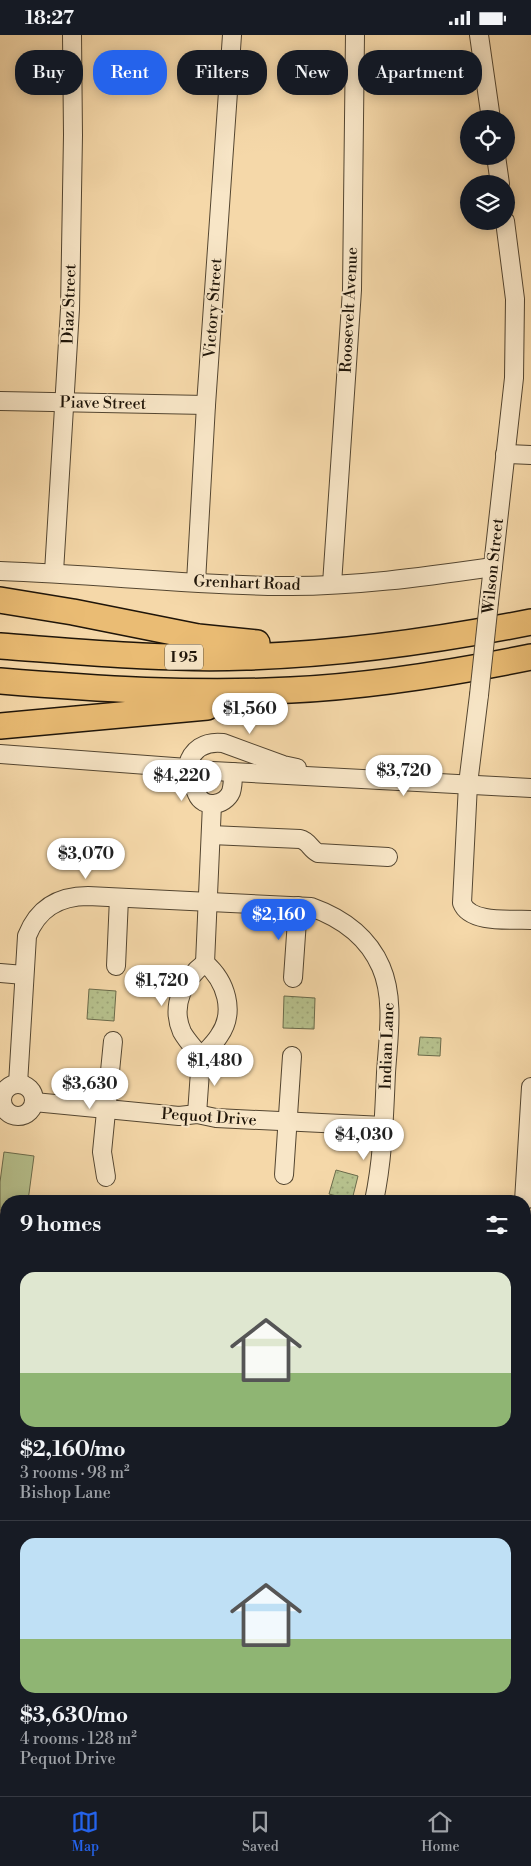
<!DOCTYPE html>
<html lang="en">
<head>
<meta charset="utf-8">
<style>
  body { margin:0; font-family:"Libre Bodoni",serif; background:#20242c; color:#f1f3f6; height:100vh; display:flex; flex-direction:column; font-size:19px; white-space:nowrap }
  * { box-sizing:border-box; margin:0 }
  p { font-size:16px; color:#9ea1a6 }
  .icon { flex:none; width:28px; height:28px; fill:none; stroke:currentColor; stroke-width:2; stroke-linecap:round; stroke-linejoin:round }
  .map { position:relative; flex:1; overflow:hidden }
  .panel { position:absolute; left:0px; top:1160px; width:531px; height:601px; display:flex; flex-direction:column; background:#171b24; border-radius:20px 20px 0 0; box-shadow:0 2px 12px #0003 }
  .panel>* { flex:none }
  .guide { position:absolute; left:15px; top:15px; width:501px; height:45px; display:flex; gap:10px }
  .controls { position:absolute; left:460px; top:75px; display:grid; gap:10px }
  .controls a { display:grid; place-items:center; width:55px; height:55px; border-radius:50%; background:#171b24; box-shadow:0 2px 12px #0003; font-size:25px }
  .price { position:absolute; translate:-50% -42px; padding:0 11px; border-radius:18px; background:#fff; color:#222; font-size:16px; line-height:32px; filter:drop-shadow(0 1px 2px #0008) }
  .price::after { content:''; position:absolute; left:50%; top:30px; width:15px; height:11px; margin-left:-8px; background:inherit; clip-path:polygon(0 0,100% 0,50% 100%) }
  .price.current { background:#2563eb; color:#fff }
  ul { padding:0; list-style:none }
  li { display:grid; align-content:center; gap:10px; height:265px; padding:0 20px }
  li+li { border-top:1px solid #363941 }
  li span { display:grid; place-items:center; height:155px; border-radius:15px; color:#555 }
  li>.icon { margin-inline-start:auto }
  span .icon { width:90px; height:90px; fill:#fffc; stroke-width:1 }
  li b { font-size:21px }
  h2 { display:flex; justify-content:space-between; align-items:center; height:60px; padding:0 20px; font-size:21px }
  .chip { padding:0 18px; border-radius:20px; background:#171b24; box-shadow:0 2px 12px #0003; font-size:18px; line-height:45px }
  .chip.current { background:#2563eb; color:#fff }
  .status { display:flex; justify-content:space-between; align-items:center; height:35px; padding:0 25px; background:#171b24; direction:ltr }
  .status svg { height:14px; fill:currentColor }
  .tab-bar { display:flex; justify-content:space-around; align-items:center; height:70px; border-top:1px solid #363941; background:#171b24; font-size:14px; color:#9ea1a6 }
  .tab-bar a { display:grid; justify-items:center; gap:2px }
  .tab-bar .current { color:#2563eb }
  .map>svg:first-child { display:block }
  .park { fill:url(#park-dots); stroke:#6a6a4a }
  .pitch { fill:#b6c08c; stroke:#6a6a4a }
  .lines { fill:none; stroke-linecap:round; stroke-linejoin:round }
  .minor-casing { stroke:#544631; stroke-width:20 }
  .major-casing { stroke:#1f1509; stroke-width:24 }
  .highway-casing { stroke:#1f1509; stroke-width:28 }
  .minor { stroke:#f8e6c7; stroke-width:18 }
  .major { stroke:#eabc74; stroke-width:21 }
  .highway { stroke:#eabc74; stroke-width:25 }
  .minor-bridge-casing { stroke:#544631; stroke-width:20; stroke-linecap:butt }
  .minor-bridge { stroke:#f8e6c7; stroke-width:18 }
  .labels { text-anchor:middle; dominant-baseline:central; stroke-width:4; stroke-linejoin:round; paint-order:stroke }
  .shield { fill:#f8e6c7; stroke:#605442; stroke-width:1 }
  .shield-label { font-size:15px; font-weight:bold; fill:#1f1509 }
  .street-label { font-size:16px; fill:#1f1509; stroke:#f8e6c7 }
</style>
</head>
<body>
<div class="status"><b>18:27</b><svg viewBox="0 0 49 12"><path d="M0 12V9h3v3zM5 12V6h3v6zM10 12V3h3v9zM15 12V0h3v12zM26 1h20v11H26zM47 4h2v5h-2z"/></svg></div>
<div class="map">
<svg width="531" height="1761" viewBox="0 0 531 1761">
  <defs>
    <pattern id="park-dots" width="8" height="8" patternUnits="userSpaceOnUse" patternTransform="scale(1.25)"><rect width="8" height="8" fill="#b6c08c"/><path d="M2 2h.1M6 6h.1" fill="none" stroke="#9ca477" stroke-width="1.8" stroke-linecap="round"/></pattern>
  </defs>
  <rect width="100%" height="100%" fill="#f5d8a9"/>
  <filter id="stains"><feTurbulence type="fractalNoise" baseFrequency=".004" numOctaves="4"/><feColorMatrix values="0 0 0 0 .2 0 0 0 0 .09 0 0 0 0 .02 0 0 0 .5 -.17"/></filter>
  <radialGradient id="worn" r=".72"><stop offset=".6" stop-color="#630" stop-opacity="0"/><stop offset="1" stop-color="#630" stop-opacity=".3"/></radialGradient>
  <g class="park">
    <path d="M89 954 116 956 114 986 87 984Z"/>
    <path d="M284 961 315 963 314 994 283 993Z"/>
    <path d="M420 1002 441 1003 440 1021 418 1020Z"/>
    <path d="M336 1135 358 1141 352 1165 329 1159Z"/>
    <path d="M80 1755H169L210 1761H80Z"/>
  </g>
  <path class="pitch" d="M4 1117 34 1121 28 1166H6V1176L0 1175V1147Z"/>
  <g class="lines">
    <defs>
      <g id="minor">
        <path d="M479 0 491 84"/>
        <path d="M496 121 500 149"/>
        <path d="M0 366 206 370"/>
        <path d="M505 419 531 420"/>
        <path d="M0 536C94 539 187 550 281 551 352 552 423 542 493 532"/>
        <path d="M54 537 70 274 73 100 72 0"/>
        <path d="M196 547 206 370 232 0"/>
        <path d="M332 549 352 255 355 0"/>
        <path d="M489 567 514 343 515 264 505 186"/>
        <path d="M479 660 468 749 462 868C470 889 512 884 531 885"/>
        <path d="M0 719 187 733 194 735 531 753"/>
        <path d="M187 733C191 714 205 706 223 708L283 730 297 733"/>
        <path d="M194 735C194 743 193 751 197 759 203 774 225 771 231 757 233 751 233 743 233 737"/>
        <path d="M211 800 300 804C309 806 310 814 318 818L388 822"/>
        <path d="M205 928 212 769"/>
        <path d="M116 931 119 863"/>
        <path d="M0 938 24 940"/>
        <path d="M293 943 298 871"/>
        <path d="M201 1022C195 1014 187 1006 182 997 170 970 184 944 205 928"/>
        <path d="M201 1022C207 1015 214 1009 219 1001 236 977 226 946 205 928"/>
        <path d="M18 1049 27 901C38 873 59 861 88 861L311 872C342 883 368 902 381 932 395 964 388 1004 386 1038 384 1081 383 1124 374 1166"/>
        <circle cx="18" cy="1065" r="16"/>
        <path d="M34 1067 179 1081 197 1079 216 1083 384 1091"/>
        <path d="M197 1079 201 1022"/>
        <path d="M284 1140 292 1021"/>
        <path d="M106 1142 102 1117 113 1006"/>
        <path d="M524 1166 531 1052"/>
        <path d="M168 1755 208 1761"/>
        <path d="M282 1761V1755"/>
        <path d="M438 1761 439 1755"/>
      </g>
      <g id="major">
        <path d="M0 1230 6 1229"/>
        <path d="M525 1267 531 1268"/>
      </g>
      <g id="highway">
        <path d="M0 565 73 577 198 602 257 608"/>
        <path d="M0 611C82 617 164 625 246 622 344 619 435 606 531 587"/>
        <path d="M0 646C97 654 194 660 291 655 372 651 452 638 531 622"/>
        <path d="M0 691 207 672"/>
      </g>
    </defs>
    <use href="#minor" class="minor-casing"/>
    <use href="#major" class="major-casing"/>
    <use href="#highway" class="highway-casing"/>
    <use href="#minor" class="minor"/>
    <use href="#major" class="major"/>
    <use href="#highway" class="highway"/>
    <defs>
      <path id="minor-bridge" d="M479 660 489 567"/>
    </defs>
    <use href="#minor-bridge" class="minor-bridge-casing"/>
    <use href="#minor-bridge" class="minor-bridge"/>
  </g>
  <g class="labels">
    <rect class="shield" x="165" y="609.5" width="38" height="25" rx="4"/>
    <g class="shield-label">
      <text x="184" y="622">I 95</text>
    </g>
    <g class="street-label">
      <text transform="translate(69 269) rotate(-88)">Diaz Street</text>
      <text transform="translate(213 273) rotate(-86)">Victory Street</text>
      <text transform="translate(349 275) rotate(-87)">Roosevelt Avenue</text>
      <text transform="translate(103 368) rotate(1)">Piave Street</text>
      <text transform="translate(493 531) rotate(-84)">Wilson Street</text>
      <text transform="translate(247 548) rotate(2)">Grenhart Road</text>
      <text transform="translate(387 1011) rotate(-88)">Indian Lane</text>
      <text transform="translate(209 1082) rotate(4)">Pequot Drive</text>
    </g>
  </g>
  <rect width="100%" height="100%" filter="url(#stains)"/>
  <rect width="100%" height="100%" fill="url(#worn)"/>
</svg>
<div class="controls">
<a><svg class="icon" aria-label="locate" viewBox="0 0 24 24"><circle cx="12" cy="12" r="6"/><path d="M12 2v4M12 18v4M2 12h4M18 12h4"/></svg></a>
<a><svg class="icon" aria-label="layers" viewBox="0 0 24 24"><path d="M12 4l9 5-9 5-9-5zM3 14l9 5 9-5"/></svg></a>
</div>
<b class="price" style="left:250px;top:700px">$1,560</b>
<b class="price" style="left:404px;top:762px">$3,720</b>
<b class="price" style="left:182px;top:767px">$4,220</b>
<b class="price" style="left:86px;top:845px">$3,070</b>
<b class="price current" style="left:279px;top:906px">$2,160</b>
<b class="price" style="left:162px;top:972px">$1,720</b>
<b class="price" style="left:215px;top:1052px">$1,480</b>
<b class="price" style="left:90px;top:1075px">$3,630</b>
<b class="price" style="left:364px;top:1126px">$4,030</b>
<div class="guide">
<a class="chip">Buy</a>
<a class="chip current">Rent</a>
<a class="chip">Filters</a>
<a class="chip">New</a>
<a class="chip">Apartment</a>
</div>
<section class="panel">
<h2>9 homes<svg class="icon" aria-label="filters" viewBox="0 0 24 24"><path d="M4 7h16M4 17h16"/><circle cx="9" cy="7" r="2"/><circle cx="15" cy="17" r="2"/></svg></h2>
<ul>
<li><span style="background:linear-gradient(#dfe7d0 65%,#8fb573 0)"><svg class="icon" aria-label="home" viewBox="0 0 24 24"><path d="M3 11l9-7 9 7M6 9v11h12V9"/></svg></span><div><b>$2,160/mo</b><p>3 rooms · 98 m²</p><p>Bishop Lane</p></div></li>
<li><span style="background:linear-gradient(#bfe0f5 65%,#8fb573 0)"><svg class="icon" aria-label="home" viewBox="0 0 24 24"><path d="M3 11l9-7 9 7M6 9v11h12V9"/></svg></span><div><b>$3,630/mo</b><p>4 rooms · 128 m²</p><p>Pequot Drive</p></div></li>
</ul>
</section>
</div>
<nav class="tab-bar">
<a class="current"><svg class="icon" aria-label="map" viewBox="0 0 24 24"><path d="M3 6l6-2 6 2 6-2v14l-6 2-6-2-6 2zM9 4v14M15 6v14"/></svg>Map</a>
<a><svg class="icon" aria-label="saved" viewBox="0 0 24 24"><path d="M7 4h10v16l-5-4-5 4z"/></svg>Saved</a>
<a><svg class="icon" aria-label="home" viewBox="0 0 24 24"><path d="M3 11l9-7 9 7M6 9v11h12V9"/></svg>Home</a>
</nav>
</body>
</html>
